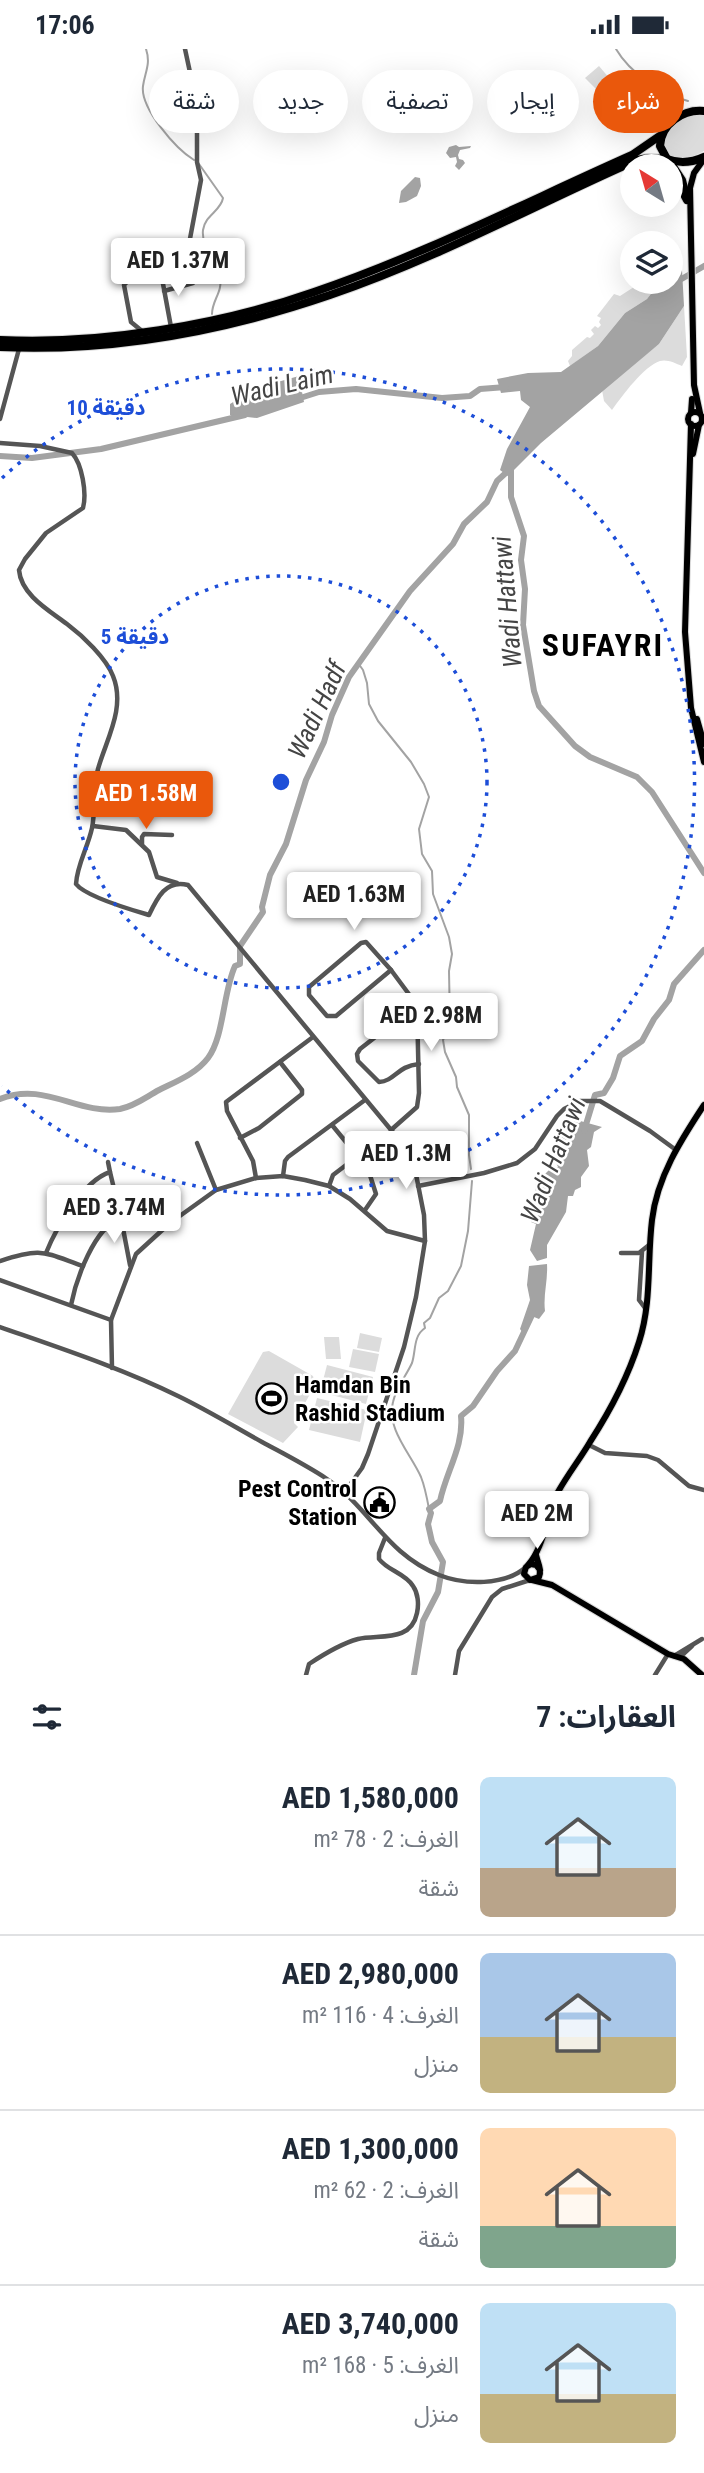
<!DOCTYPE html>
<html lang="ar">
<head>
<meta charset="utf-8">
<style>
  body { margin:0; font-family:"Roboto Condensed","Noto Sans Arabic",sans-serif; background:#f6f6f7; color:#1f2937; direction:rtl; height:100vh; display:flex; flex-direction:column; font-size:26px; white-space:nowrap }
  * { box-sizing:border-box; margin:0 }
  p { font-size:23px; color:#747a83 }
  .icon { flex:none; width:38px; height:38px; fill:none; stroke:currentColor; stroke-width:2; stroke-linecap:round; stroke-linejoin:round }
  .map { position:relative; height:1626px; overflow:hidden; direction:ltr }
  .side { display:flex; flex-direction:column; background:#fff; flex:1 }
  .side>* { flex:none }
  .guide { position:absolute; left:21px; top:21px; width:663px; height:63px; direction:rtl; display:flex; gap:14px }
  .needle { width:46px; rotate:323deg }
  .buttons { position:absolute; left:620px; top:105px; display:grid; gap:14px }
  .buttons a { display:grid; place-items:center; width:63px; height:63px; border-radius:50%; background:#fff; box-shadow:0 7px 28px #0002; font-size:35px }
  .price { position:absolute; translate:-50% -60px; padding:0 16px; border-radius:7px; background:#fff; color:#222; font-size:23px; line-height:46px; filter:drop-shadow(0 2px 4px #0008) }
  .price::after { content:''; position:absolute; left:50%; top:42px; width:21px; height:16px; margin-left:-10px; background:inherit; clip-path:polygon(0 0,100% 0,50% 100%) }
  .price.active { background:#ea580c; color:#fff }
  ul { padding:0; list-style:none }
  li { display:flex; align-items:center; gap:21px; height:175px; padding:0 28px }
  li+li { border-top:2px solid #e0e1e3 }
  li span { display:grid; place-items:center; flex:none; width:196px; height:140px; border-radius:10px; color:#555 }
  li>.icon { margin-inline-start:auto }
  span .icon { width:84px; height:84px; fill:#fffc; stroke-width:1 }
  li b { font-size:30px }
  h2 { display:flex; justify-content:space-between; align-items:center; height:84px; padding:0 28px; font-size:30px }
  .pill { padding:0 24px; border-radius:32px; background:#fff; box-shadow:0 7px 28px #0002; font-size:24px; line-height:63px }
  .pill.active { background:#ea580c; color:#fff }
  .status { display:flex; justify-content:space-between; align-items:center; height:49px; padding:0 35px; background:#fff; direction:ltr }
  .status svg { height:19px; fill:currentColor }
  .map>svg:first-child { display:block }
  .green { fill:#dcdcdc }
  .water { fill:#a3a3a3 }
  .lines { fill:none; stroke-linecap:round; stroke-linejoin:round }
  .stream { stroke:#a3a3a3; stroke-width:2 }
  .river { stroke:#a3a3a3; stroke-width:6 }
  .major-casing { stroke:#dbdbdb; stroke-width:8 }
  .highway-casing { stroke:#dbdbdb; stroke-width:10 }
  .minor { stroke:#555; stroke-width:4.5 }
  .major { stroke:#000; stroke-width:6 }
  .highway { stroke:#000; stroke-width:8 }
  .ring { fill:none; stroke:#1d4ed8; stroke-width:3.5; stroke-dasharray:3.5 7 }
  .labels { text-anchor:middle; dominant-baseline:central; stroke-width:5; stroke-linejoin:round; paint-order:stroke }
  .poi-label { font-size:24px; font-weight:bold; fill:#000; stroke:#fff; text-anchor:start }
  .water-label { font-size:26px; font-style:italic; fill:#444; stroke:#fff }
  .district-label { font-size:32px; font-weight:bold; letter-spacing:2px; fill:#000; stroke:#fff }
  .centre { fill:#1d4ed8; stroke:#fff; stroke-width:3.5 }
  .ring-label { font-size:21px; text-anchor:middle; font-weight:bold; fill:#1d4ed8; stroke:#fff; stroke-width:5; stroke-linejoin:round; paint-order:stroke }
</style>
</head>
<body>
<div class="status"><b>17:06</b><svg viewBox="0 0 49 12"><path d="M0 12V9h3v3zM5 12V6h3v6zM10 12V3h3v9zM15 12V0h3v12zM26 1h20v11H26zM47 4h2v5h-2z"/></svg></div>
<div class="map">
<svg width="704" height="1626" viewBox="0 0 704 1626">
  <rect width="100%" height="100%" fill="#fff"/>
  <g class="green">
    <path d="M599 17 610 30 597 41 585 29Z"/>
    <path d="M552 24 561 32 560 40 546 49 531 65 502 77 497 63 506 56 536 43Z"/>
    <path d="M704 64V102C692 109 677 114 665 105L663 85 683 67Z"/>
    <path d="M633 233H660L647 250 625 264 598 297 570 317 568 312 572 307V301L587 288 590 289 594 285 591 281 595 277 598 279 601 276 599 273 601 269 597 267 614 245 620 247 634 238Z"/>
    <path d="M684 257 687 308 682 317C675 314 667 310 660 312 644 317 622 347 612 361L604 352 602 341 659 295Z"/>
    <path d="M360 1284 382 1289 379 1303 357 1299Z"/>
    <path d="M324 1288H339L341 1310H326Z"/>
    <path d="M353 1300 379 1305 375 1323 349 1318Z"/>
    <path d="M269 1302 313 1327 315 1336 294 1374 298 1378 283 1394 228 1365 263 1303Z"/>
    <path d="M327 1316 373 1328 366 1355 320 1343Z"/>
    <path d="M317 1349 367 1361 360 1393 309 1381Z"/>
  </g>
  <g class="water">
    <path d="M456 96 459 98 471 97 470 99 460 101 458 106 459 110 463 111 465 114 459 121 455 117 457 113 456 108 450 109 446 104 449 98Z"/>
    <path d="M415 128 420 129 421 137 417 147 406 153 399 154 401 142Z"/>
    <path d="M681 203 684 257 659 295 541 394 508 427 500 421 507 400 530 358 521 351 520 342 501 344 497 330 528 324 561 323 598 297 625 264 647 250 660 233H670V218Z"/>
    <path d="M299 327 304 353 257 369 230 366V355L256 339Z"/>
    <path d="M566 1068 602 1078 594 1083 591 1098 587 1101 589 1117 581 1128V1138L575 1141 573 1147H568L566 1163 547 1196V1209L537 1212 530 1201 536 1175 531 1173 533 1168 547 1150 542 1144H536L535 1136 541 1133 542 1128 550 1120 551 1114 554 1118H558L552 1105 557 1085 560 1084Z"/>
    <path d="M547 1215C548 1232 543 1246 545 1262L539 1270 534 1268 528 1270 523 1284 520 1280 530 1251 527 1236 529 1217Z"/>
  </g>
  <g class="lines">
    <g class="stream">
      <path d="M146 0C151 15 145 23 143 37 140 59 176 100 194 111"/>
      <path d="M616 0C630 24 661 45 688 52"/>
      <path d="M199 115 223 149C221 162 205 166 203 181 201 199 217 212 220 228 223 243 212 251 212 265"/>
      <path d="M358 614 363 621 367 634 369 655 378 672 411 713 424 735 429 748 419 780 422 805 432 822 433 845 449 888 452 905 449 922 450 975 443 991 445 1003 456 1028 457 1038 469 1066V1106L471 1120"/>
      <path d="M429 1460C427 1449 425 1438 421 1428 411 1405 386 1380 393 1353 396 1339 406 1327 412 1314 416 1302 413 1287 425 1279L424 1274 430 1269 439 1249 448 1242 461 1217 468 1182 472 1132"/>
    </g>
    <g class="river">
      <path d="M678 232 704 217"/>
      <path d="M297 350 319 343 356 340 442 349 470 347 480 340 506 338"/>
      <path d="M0 407 32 409 101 400 245 366"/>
      <path d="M511 418V448L524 487 521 511 525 540 523 576 534 642 539 657 575 697 590 708 637 728 652 743 704 824"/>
      <path d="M0 1050C45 1032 77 1066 120 1060 135 1057 146 1048 159 1041 175 1033 196 1025 208 1009 224 988 223 943 235 917L240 915V897L263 863 262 858 270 826 286 795 306 731 324 693 332 666 349 628 410 542 453 495 464 475 487 453 497 432 509 421"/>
      <path d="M584 1082 595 1046 604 1044 613 1029 620 1007 642 992 654 970 669 951 674 935 704 901"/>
      <path d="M414 1626 423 1572 438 1543 443 1513 432 1493 428 1475 431 1464 429 1460 440 1452C446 1423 464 1397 461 1367L473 1357 497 1322 515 1302 533 1264"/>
    </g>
    <defs>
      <g id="major">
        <path d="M670 111 683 131 687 147"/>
        <circle cx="695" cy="370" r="7"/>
        <path d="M691 364 692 350"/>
        <path d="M700 364 694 336 690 139 694 124 704 110"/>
        <path d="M691 375 685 583 691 659 704 713"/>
        <path d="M693 405 699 376"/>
        <path d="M697 670 704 695"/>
        <path d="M536 1506C538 1514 542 1521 539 1528L530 1531 524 1525 526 1518 531 1515 536 1516 540 1521"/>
        <path d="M528 1516C544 1499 547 1464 558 1443 568 1425 580 1410 590 1393 610 1362 628 1328 639 1293 652 1253 647 1212 652 1171 657 1128 681 1091 704 1056"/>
        <path d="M532 1531 552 1536 668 1605 684 1610 702 1626"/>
      </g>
      <g id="highway">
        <path d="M704 62C683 60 661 75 660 97L667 110C680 115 691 114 704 108"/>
        <path d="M632 117H654"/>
        <path d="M670 126 679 136 687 151"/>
        <path d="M0 291C100 296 220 276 314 243 423 206 526 153 632 106L661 86"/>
        <path d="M0 298C111 303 225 282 330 246 436 210 535 156 637 111L648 109 667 110"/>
      </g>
    </defs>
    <use href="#major" class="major-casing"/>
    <use href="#highway" class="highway-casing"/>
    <g class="minor">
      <path d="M161 224 171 278"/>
      <path d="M164 242 193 234"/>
      <path d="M142 282 131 273 124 236 129 231 174 221 186 211 201 131 197 113V56L185 0"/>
      <path d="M0 370 19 300"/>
      <path d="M0 394 40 397 72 404C82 415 87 444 83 459L46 484 25 510 19 521C21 546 50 562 67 575 83 587 106 609 113 627 126 659 106 691 98 720 92 740 96 760 92 779 88 798 77 816 76 835 86 848 132 861 149 866 157 849 166 830 188 836L411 1105 413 1110 424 1166 425 1192 416 1248 404 1298 368 1405 362 1419 344 1444"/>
      <path d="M93 777 126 781 149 803 157 828 177 834"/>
      <path d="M142 795V788L144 785 172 786"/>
      <path d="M366 893 391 921 336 967H327L309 946V938L361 894Z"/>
      <path d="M418 966 401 968 360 1000 357 1005 358 1012 379 1033C395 1032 397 1017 419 1015"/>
      <path d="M332 1076 368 1120 376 1145 365 1161"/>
      <path d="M391 1081 417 1058 419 1044 417 956 391 921"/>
      <path d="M240 1089 259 1079 302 1045V1041L280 1013"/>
      <path d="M197 1094 216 1141"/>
      <path d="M283 1127 285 1112 288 1108 365 1051"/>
      <path d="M256 1129 253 1112 227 1062 226 1053 313 988"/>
      <path d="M329 1137 333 1126 358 1107"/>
      <path d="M418 1137 484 1124 517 1114 535 1100 557 1067 564 1060 580 1052H600L650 1082 676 1101"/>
      <path d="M121 1169 130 1216"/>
      <path d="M642 1203 639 1251 645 1259"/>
      <path d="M46 1204C56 1179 83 1132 110 1123L108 1113"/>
      <path d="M621 1204H639L649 1196"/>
      <path d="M0 1212C42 1198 43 1203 83 1217"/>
      <path d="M0 1231 111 1271"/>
      <path d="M71 1256C76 1231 94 1178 121 1169L110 1123"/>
      <path d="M0 1278C60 1299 121 1319 178 1347 207 1361 235 1378 262 1393 284 1405 306 1416 327 1430 370 1459 386 1505 439 1526 464 1536 505 1537 526 1518"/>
      <path d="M112 1319 111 1271 136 1205 170 1174 216 1141 256 1129 283 1127 305 1131 329 1137 350 1150 387 1182 425 1192"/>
      <path d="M589 1396 605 1404 647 1407 658 1411 689 1437 704 1441"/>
      <path d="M674 1607 702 1590"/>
      <path d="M680 1608 692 1597"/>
      <path d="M306 1626 309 1615C324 1605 340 1595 358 1590 379 1585 411 1594 417 1564 419 1555 418 1544 413 1537 405 1524 388 1522 379 1510V1504L385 1489"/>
      <path d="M455 1626 459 1602 492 1548 502 1540 530 1531"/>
      <path d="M655 1626 668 1605"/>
    </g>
    <use href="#major" class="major"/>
    <use href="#highway" class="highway"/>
  </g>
  <g class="ring">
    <circle cx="281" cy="733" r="206"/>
    <path d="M2 429A413 413 0 1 1 2 1037"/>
  </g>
  <defs>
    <symbol id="stadium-ring" viewBox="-11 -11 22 22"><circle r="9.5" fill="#fff" stroke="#000" stroke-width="1.5"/><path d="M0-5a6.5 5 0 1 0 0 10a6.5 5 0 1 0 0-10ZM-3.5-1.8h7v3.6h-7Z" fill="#000"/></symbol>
    <symbol id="civic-ring" viewBox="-11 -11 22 22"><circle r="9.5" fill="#fff" stroke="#000" stroke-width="1.5"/><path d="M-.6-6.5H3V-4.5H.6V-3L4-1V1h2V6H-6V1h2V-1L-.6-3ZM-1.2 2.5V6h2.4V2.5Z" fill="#000"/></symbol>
  </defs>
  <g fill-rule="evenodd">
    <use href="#stadium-ring" x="254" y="1332" width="35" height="35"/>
    <use href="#civic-ring" x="362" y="1436" width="35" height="35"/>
  </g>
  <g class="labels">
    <g class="poi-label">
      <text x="295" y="1336">Hamdan Bin<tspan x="295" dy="28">Rashid Stadium</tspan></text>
      <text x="357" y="1440" text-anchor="end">Pest Control<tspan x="357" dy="28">Station</tspan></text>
    </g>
    <g class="water-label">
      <text transform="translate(282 336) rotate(-13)">Wadi Laim</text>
      <text transform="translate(507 553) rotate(-95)">Wadi Hattawi</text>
      <text transform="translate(317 661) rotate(-65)">Wadi Hadf</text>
      <text transform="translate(553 1111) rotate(-68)">Wadi Hattawi</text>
    </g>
    <g class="district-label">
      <text x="603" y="596">SUFAYRI</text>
    </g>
  </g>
  <circle cx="281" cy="733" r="10" class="centre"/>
  <g class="ring-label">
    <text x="106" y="366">10 دقيقة</text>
    <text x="135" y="595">5 دقيقة</text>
  </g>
</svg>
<div class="buttons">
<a><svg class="needle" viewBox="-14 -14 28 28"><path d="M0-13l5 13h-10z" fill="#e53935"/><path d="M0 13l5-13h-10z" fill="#747a83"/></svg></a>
<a><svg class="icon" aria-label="layers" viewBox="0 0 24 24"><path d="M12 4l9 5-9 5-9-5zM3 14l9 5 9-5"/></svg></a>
</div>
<b class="price" style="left:178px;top:249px">AED 1.37M</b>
<b class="price active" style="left:146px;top:782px">AED 1.58M</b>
<b class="price" style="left:354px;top:883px">AED 1.63M</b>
<b class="price" style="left:431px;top:1004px">AED 2.98M</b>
<b class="price" style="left:406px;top:1142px">AED 1.3M</b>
<b class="price" style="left:114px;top:1196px">AED 3.74M</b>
<b class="price" style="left:537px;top:1502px">AED 2M</b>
<div class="guide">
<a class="pill active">شراء</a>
<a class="pill">إيجار</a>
<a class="pill">تصفية</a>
<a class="pill">جديد</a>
<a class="pill">شقة</a>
</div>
</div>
<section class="side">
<h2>العقارات: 7<svg class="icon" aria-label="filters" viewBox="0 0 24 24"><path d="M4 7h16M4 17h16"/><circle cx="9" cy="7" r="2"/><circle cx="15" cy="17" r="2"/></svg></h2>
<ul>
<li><span style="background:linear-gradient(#bfe0f5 65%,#b9a48a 0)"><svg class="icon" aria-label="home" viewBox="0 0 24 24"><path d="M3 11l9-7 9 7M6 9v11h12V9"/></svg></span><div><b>AED 1,580,000</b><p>الغرف: 2 · 78 m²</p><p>شقة</p></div></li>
<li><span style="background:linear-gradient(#a9c7e8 60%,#c2b280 0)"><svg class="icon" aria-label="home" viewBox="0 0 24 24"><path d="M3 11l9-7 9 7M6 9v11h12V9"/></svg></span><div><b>AED 2,980,000</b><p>الغرف: 4 · 116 m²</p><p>منزل</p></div></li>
<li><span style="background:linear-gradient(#ffd9b3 70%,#7fa58c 0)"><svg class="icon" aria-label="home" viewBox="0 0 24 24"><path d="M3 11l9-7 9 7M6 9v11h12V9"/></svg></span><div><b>AED 1,300,000</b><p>الغرف: 2 · 62 m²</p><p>شقة</p></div></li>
<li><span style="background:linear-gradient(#bfe0f5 65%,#c2b280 0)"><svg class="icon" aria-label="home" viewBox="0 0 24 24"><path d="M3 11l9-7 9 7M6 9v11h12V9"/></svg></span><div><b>AED 3,740,000</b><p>الغرف: 5 · 168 m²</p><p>منزل</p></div></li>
</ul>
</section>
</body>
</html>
